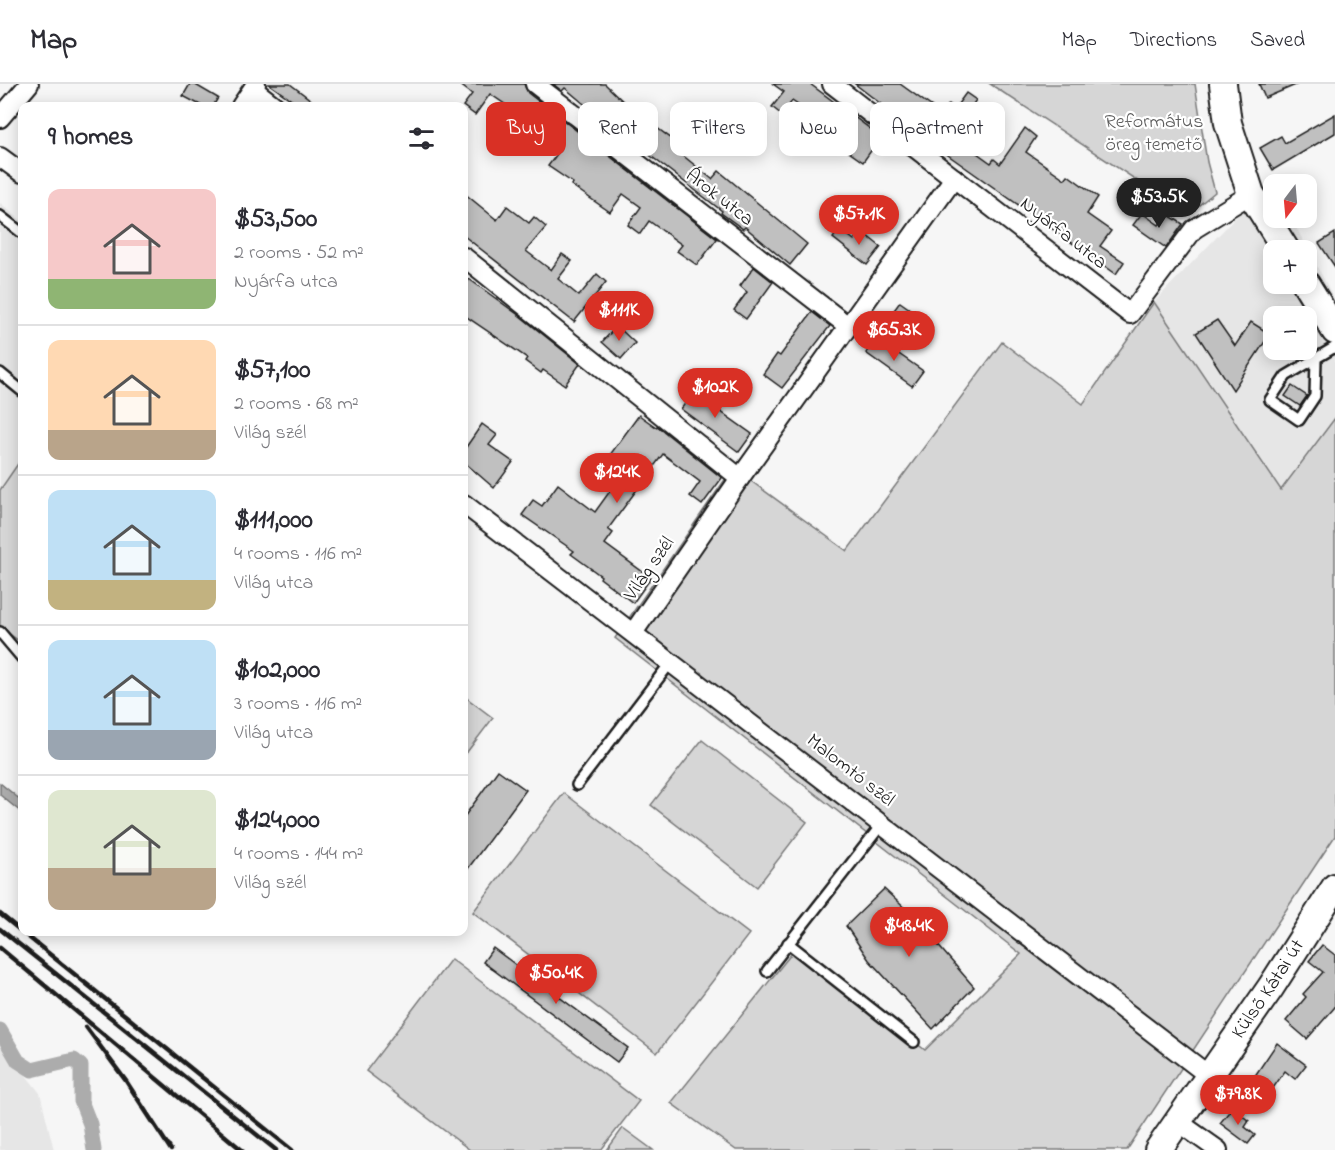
<!DOCTYPE html>
<html lang="en">
<head>
<meta charset="utf-8">
<style>
  body { margin:0; font-family:"Indie Flower",sans-serif; background:#f2f2f3; color:#2b2b33; height:100vh; display:flex; flex-direction:column; font-size:22px; white-space:nowrap }
  * { box-sizing:border-box; margin:0 }
  p { font-size:20px; color:#7c7c81 }
  .icon { flex:none; width:33px; height:33px; fill:none; stroke:currentColor; stroke-width:2; stroke-linecap:round; stroke-linejoin:round }
  .map { position:relative; flex:1; overflow:hidden }
  .drawer { position:absolute; left:18px; top:18px; width:450px; height:834px; display:flex; flex-direction:column; background:#fff; border-radius:12px; box-shadow:0 3px 15px #0003 }
  .drawer>* { flex:none }
  .guide { position:absolute; left:486px; top:18px; width:570px; height:54px; display:flex; gap:12px }
  .needle { width:39px; rotate:196deg }
  .controls { position:absolute; left:1263px; top:90px; display:grid; gap:12px }
  .controls a { display:grid; place-items:center; width:54px; height:54px; border-radius:12px; background:#fff; box-shadow:0 3px 15px #0003; font-size:30px }
  .price { position:absolute; translate:-50% -51px; padding:0 14px; border-radius:21px; background:#d93025; color:#fff; font-size:20px; line-height:39px; filter:drop-shadow(0 2px 3px #0008) }
  .price::after { content:''; position:absolute; left:50%; top:36px; width:18px; height:14px; margin-left:-9px; background:inherit; clip-path:polygon(0 0,100% 0,50% 100%) }
  .price.active { background:#222; color:#fff }
  ul { padding:0; list-style:none }
  li { display:flex; align-items:center; gap:18px; height:150px; padding:0 30px }
  li+li { border-top:2px solid #e1e1e2 }
  li span { display:grid; place-items:center; flex:none; width:168px; height:120px; border-radius:12px; color:#555 }
  li>.icon { margin-inline-start:auto }
  span .icon { width:72px; height:72px; fill:#fffc; stroke-width:1 }
  li b { font-size:26px }
  h2 { display:flex; justify-content:space-between; align-items:center; height:72px; padding:0 30px; font-size:26px }
  .tag { padding:0 21px; border-radius:12px; background:#fff; box-shadow:0 3px 15px #0003; font-size:21px; line-height:54px }
  .tag.active { background:#d93025; color:#fff }
  header { display:flex; align-items:center; gap:36px; box-sizing:border-box; height:84px; padding:0 30px; background:#fff; border-bottom:2px solid #e1e1e2 }
  header strong { font-size:28px }
  nav { display:flex; gap:33px; margin-inline-start:auto; font-size:21px }
  .map>svg:first-child { display:block }
  .built { fill:#e6e6e6; fill-rule:evenodd }
  .green { fill:#d6d6d6; stroke:#797979; stroke-width:1.5 }
  .water { fill:#acacac; stroke:#727272; stroke-width:1.5 }
  .lines { fill:none; stroke-linecap:round; stroke-linejoin:round }
  .canal { stroke:#acacac; stroke-width:15 }
  .building { fill:#c0c0c0; stroke:#1c1c1c; stroke-width:1.5 }
  .lane-casing { stroke:#1c1c1c; stroke-width:14 }
  .street-casing { stroke:#1c1c1c; stroke-width:22 }
  .secondary-casing { stroke:#1c1c1c; stroke-width:30 }
  .lane { stroke:#fff; stroke-width:9 }
  .street { stroke:#fff; stroke-width:18 }
  .secondary { stroke:#fff; stroke-width:26 }
  .rail { stroke:#1c1c1c; stroke-width:4.5 }
  .labels { text-anchor:middle; dominant-baseline:central; stroke-width:4.5; stroke-linejoin:round; paint-order:stroke }
  .park-label { font-size:20px; fill:#5d5d5d; stroke:#fff }
  .street-label { font-size:20px; fill:#1c1c1c; stroke:#fff }
</style>
</head>
<body>
<header>
<strong>Map</strong>
<nav><a>Map</a><a>Directions</a><a>Saved</a></nav>
</header>
<div class="map">
<svg width="1335" height="1066" viewBox="0 0 1335 1066">
  <rect width="100%" height="100%" fill="#f6f6f6"/>
  <filter id="ink" filterUnits="userSpaceOnUse"><feTurbulence type="fractalNoise" baseFrequency=".0167" numOctaves="2"/><feDisplacementMap in="SourceGraphic" scale="12" xChannelSelector="R" yChannelSelector="G"/><feConvolveMatrix kernelMatrix="1 2 1 2 8 2 1 2 1" color-interpolation-filters="sRGB"/></filter>
  <g filter="url(#ink)">
    <g class="built">
      <path d="M1271 97 1273 101 1274 134H1291L1335 216V334L1282 406 1154 218ZM1274 166H1306V200H1274ZM1274 232H1306V266H1274Z"/>
      <path d="M0 119 22 137V374L0 406Z"/>
      <path d="M0 959 40 1009 54 1066H0Z"/>
    </g>
    <g class="green">
      <path d="M990 0H1195L1207 78 1215 108 1188 130Z"/>
      <path d="M1154 218 1281 406 1335 334V752L1127 1066H736L671 1019 796 864 925 966 1021 870 615 554 733 384 847 467 1002 258 1083 320Z"/>
      <path d="M22 374V559L0 543V406Z"/>
      <path d="M464 612 493 634 464 672Z"/>
      <path d="M702 656 807 738 757 803 651 721Z"/>
      <path d="M564 709 749 850 657 969 473 828Z"/>
      <path d="M451 875 639 1017 601 1066H470L366 987Z"/>
      <path d="M623 1044 653 1066H607Z"/>
    </g>
    <path class="water" d="M0 699 22 717V729L0 711Z"/>
    <g class="lines">
      <path class="canal" d="M0 946 18 977 32 986 74 976 81 982V1017L90 1040 94 1066"/>
    </g>
    <g class="building">
      <path d="M190 0H194L218 14 213 22H202L183 12Z"/>
      <path d="M269 0H290L311 16 307 22H300Z"/>
      <path d="M459 0H524L528 9 717 155 697 181 677 167 682 161 649 137 640 150 628 141 641 123 623 110 610 128 571 101 573 99 548 82 560 66 517 35 509 46 498 38 509 23 490 10 475 31 463 22 472 10Z"/>
      <path d="M553 0H605L630 24 680 61 676 66 712 95 719 87 807 160 790 181 745 143 743 145 721 129 722 127 643 66 644 65 592 22 590 25 565 4 562 7Z"/>
      <path d="M773 0H810L881 53 863 78 849 68 855 60 792 17 782 31 772 23 784 8Z"/>
      <path d="M855 0H900L942 30 949 20 955 24 966 9 976 16 952 51 991 79 994 75 1000 80 1025 44 1036 53 1026 68 1065 95 1068 91 1098 113 1087 130 1111 147 1100 162 1124 178 1116 190 945 69Z"/>
      <path d="M1259 0H1298L1265 14Z"/>
      <path d="M1335 30V49L1273 86 1260 64 1281 52 1285 59Z"/>
      <path d="M464 109 497 136 507 122 529 139 534 133 546 143 526 167 551 186 562 170 572 177 558 195 579 212 597 190 606 198 574 238 464 152Z"/>
      <path d="M1142 129 1159 141 1167 130 1183 140 1166 164 1133 141Z"/>
      <path d="M840 145 854 156 861 147 881 163 867 181 833 154Z"/>
      <path d="M1335 149V183L1319 159Z"/>
      <path d="M754 183 773 198 746 235 734 226 747 208 740 202Z"/>
      <path d="M469 195 520 232 580 280 565 301 543 286 541 289 525 277 527 274 464 231V203Z"/>
      <path d="M900 218 927 237 916 252 889 233Z"/>
      <path d="M812 228 830 242 782 304 763 290 777 270 780 272Z"/>
      <path d="M1217 236 1235 262 1251 238 1270 250 1233 306 1196 249Z"/>
      <path d="M617 242 635 259 621 275 602 258Z"/>
      <path d="M876 254 923 287 912 302 866 269Z"/>
      <path d="M699 300 717 312 710 320 752 350 739 368 681 325Z"/>
      <path d="M1292 302 1307 312 1300 322 1285 312Z"/>
      <path d="M639 331 656 343 657 342 722 394 702 421 690 412 700 398 663 370 608 445 613 449 605 460 651 494 633 519 600 494 601 492 571 470 574 467 522 431 533 416 542 422 558 400 595 428 613 403 596 390Z"/>
      <path d="M482 340 497 351 489 361 513 378 494 404 464 378V366Z"/>
      <path d="M498 686 526 706 464 790V733Z"/>
      <path d="M884 805 911 830 974 903 933 945 869 876 846 842Z"/>
      <path d="M1322 861 1335 871V923L1307 955 1286 937 1306 913 1303 910 1323 888 1309 877Z"/>
      <path d="M493 864 628 964 617 978 483 878Z"/>
      <path d="M1277 959 1306 981 1295 995 1285 987 1264 1017 1246 1005Z"/>
      <path d="M1232 1024 1249 1037 1245 1043 1255 1051 1248 1060 1220 1039Z"/>
    </g>
    <g class="lines">
      <defs>
        <g id="lane">
          <path d="M0 132 22 149"/>
          <path d="M1316 275 1315 312 1299 336 1270 316 1286 292 1335 263"/>
          <path d="M0 289 22 307"/>
          <path d="M0 548 22 574"/>
          <path d="M577 701 671 578"/>
          <path d="M788 859 914 958"/>
          <path d="M767 887 882 740"/>
        </g>
        <g id="street">
          <path d="M535 0 848 242"/>
          <path d="M832 0 1130 230 1194 145 1251 110"/>
          <path d="M253 5 275 22"/>
          <path d="M241 22 256 0"/>
          <path d="M0 34 29 0"/>
          <path d="M0 73 22 89"/>
          <path d="M464 173 740 394"/>
          <path d="M464 420 1208 991"/>
          <path d="M633 549 740 394 954 94"/>
          <path d="M1177 1037 1218 1066"/>
        </g>
        <g id="secondary">
          <path d="M1223 0 1228 39 1251 110 1286 166"/>
          <path d="M1306 200 1335 247"/>
          <path id="s1" d="M1158 1066 1271 903 1335 803"/>
        </g>
      </defs>
      <use href="#lane" class="lane-casing"/>
      <use href="#street" class="street-casing"/>
      <use href="#secondary" class="secondary-casing"/>
      <use href="#lane" class="lane"/>
      <use href="#street" class="street"/>
      <use href="#secondary" class="secondary"/>
      <g class="rail">
        <path d="M0 830 292 1066"/>
        <path d="M0 845 276 1066"/>
        <path d="M0 864 242 1066"/>
        <path d="M86 943 126 997 171 1066"/>
      </g>
    </g>
  </g>
  <g class="labels">
    <g class="park-label">
      <text x="1154" y="38">Református<tspan x="1154" dy="23">öreg temető</tspan></text>
    </g>
    <g class="street-label">
      <text transform="translate(719 114) rotate(38)">Árok utca</text>
      <text transform="translate(1063 150) rotate(38)">Nyárfa utca</text>
      <text transform="translate(650 485) rotate(-55)">Világ szél</text>
      <text transform="translate(850 687) rotate(38)">Malomtó szél</text>
      <text stroke="none"><textPath href="#s1" startOffset="195">Külső Kátai út</textPath></text>
    </g>
  </g>
</svg>
<div class="controls">
<a><svg class="needle" viewBox="-14 -14 28 28"><path d="M0-13l5 13h-10z" fill="#e53935"/><path d="M0 13l5-13h-10z" fill="#7c7c81"/></svg></a>
<a>+</a>
<a>−</a>
</div>
<b class="price active" style="left:1159px;top:145px">$53.5K</b>
<b class="price" style="left:859px;top:162px">$57.1K</b>
<b class="price" style="left:619px;top:258px">$111K</b>
<b class="price" style="left:894px;top:278px">$65.3K</b>
<b class="price" style="left:715px;top:335px">$102K</b>
<b class="price" style="left:617px;top:420px">$124K</b>
<b class="price" style="left:909px;top:874px">$48.4K</b>
<b class="price" style="left:556px;top:921px">$50.4K</b>
<b class="price" style="left:1238px;top:1042px">$79.8K</b>
<div class="guide">
<a class="tag active">Buy</a>
<a class="tag">Rent</a>
<a class="tag">Filters</a>
<a class="tag">New</a>
<a class="tag">Apartment</a>
</div>
<section class="drawer">
<h2>9 homes<svg class="icon" aria-label="filters" viewBox="0 0 24 24"><path d="M4 7h16M4 17h16"/><circle cx="9" cy="7" r="2"/><circle cx="15" cy="17" r="2"/></svg></h2>
<ul>
<li><span style="background:linear-gradient(#f6c9c9 75%,#8fb573 0)"><svg class="icon" aria-label="home" viewBox="0 0 24 24"><path d="M3 11l9-7 9 7M6 9v11h12V9"/></svg></span><div><b>$53,500</b><p>2 rooms · 52 m²</p><p>Nyárfa utca</p></div></li>
<li><span style="background:linear-gradient(#ffd9b3 75%,#b9a48a 0)"><svg class="icon" aria-label="home" viewBox="0 0 24 24"><path d="M3 11l9-7 9 7M6 9v11h12V9"/></svg></span><div><b>$57,100</b><p>2 rooms · 68 m²</p><p>Világ szél</p></div></li>
<li><span style="background:linear-gradient(#bfe0f5 75%,#c2b280 0)"><svg class="icon" aria-label="home" viewBox="0 0 24 24"><path d="M3 11l9-7 9 7M6 9v11h12V9"/></svg></span><div><b>$111,000</b><p>4 rooms · 116 m²</p><p>Világ utca</p></div></li>
<li><span style="background:linear-gradient(#bfe0f5 75%,#9aa5b1 0)"><svg class="icon" aria-label="home" viewBox="0 0 24 24"><path d="M3 11l9-7 9 7M6 9v11h12V9"/></svg></span><div><b>$102,000</b><p>3 rooms · 116 m²</p><p>Világ utca</p></div></li>
<li><span style="background:linear-gradient(#dfe7d0 65%,#b9a48a 0)"><svg class="icon" aria-label="home" viewBox="0 0 24 24"><path d="M3 11l9-7 9 7M6 9v11h12V9"/></svg></span><div><b>$124,000</b><p>4 rooms · 144 m²</p><p>Világ szél</p></div></li>
</ul>
</section>
</div>
</body>
</html>
